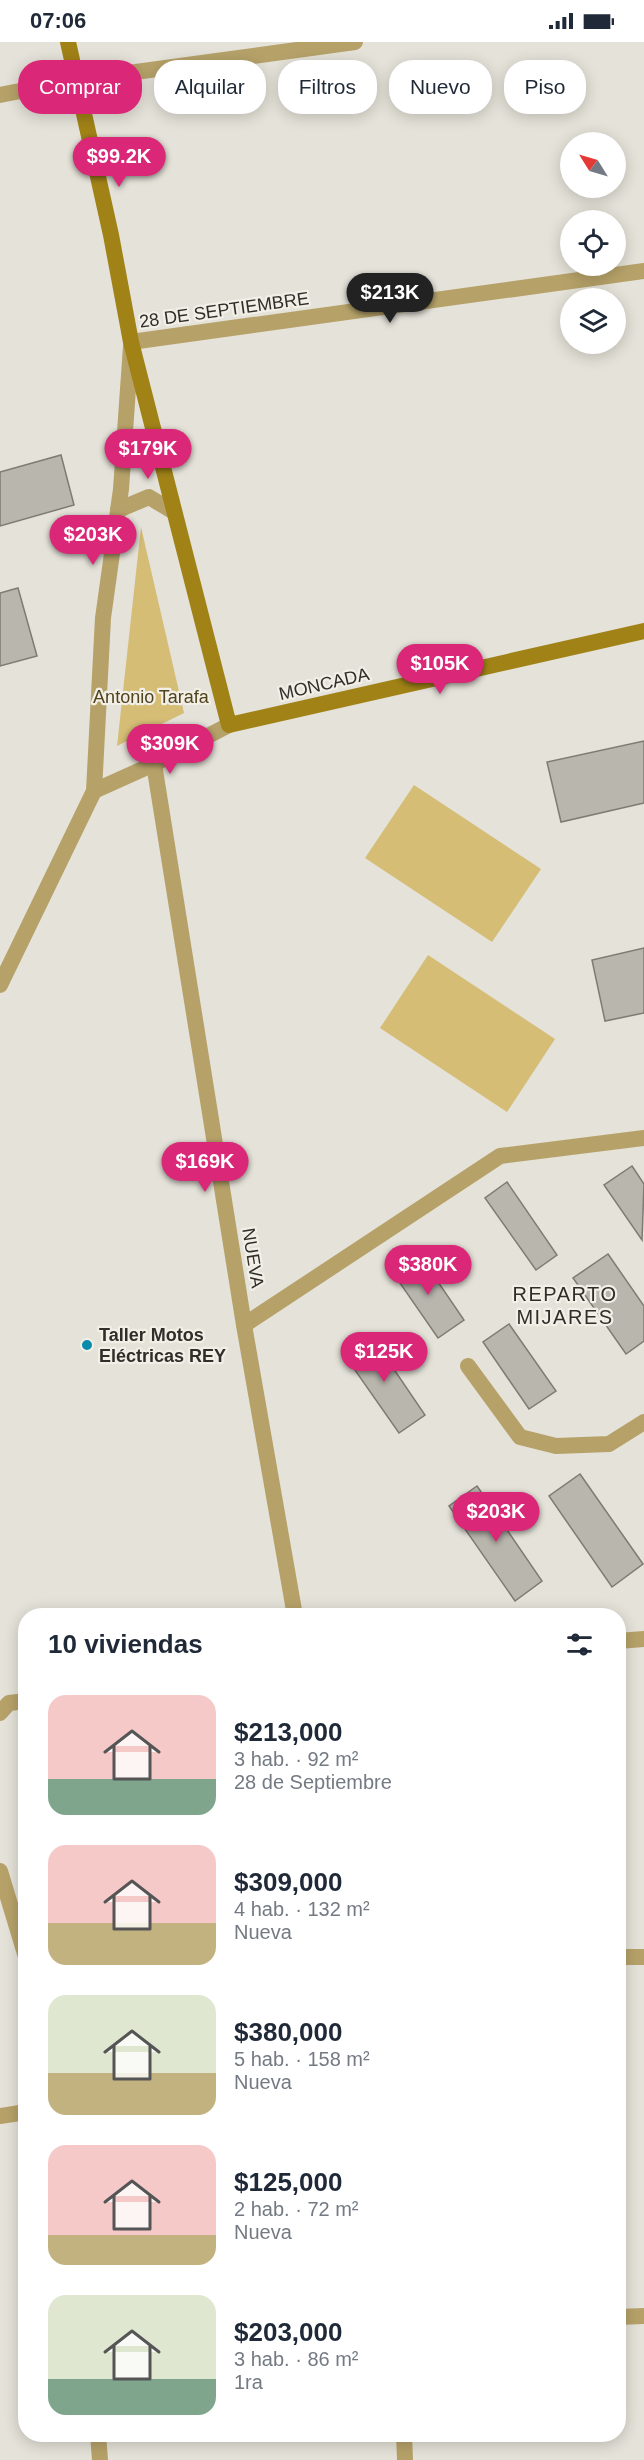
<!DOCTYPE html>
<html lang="es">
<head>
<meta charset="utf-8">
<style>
  body { margin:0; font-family:Helvetica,sans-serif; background:#f6f6f7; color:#1f2937; height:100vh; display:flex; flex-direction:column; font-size:22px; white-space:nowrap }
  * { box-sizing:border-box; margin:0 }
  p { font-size:20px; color:#747a83 }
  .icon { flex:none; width:33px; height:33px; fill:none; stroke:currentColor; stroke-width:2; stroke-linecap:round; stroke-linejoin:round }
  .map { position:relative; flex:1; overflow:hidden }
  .side { position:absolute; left:18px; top:1566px; width:608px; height:834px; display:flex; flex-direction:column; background:#fff; border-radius:24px; box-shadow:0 3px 15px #0003 }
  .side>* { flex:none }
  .top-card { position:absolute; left:18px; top:18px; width:609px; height:54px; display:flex; gap:12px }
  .needle { width:39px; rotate:307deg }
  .tools { position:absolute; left:560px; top:90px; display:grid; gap:12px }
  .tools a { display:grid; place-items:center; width:66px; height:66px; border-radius:50%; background:#fff; box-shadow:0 3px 15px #0003; font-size:30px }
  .price { position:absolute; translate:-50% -51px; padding:0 14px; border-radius:21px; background:#db2777; color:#fff; font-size:20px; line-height:39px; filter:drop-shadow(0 2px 3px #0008) }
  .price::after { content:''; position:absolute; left:50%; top:36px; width:18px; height:14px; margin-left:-9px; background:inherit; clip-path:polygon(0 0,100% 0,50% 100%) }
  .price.active { background:#222; color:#fff }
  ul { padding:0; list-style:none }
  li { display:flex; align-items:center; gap:18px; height:150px; padding:0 30px }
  li span { display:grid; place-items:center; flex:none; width:168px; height:120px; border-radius:18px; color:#555 }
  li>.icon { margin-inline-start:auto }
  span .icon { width:72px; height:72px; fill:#fffc; stroke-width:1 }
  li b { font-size:26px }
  h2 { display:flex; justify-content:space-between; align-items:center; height:72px; padding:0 30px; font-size:26px }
  .tag { padding:0 21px; border-radius:24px; background:#fff; box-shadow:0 3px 15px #0003; font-size:21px; line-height:54px }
  .tag.active { background:#db2777; color:#fff }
  .status { display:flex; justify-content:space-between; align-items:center; height:42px; padding:0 30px; background:#fff; direction:ltr }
  .status svg { height:16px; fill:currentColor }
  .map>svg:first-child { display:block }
  .green { fill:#d5bd76 }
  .building { fill:#b9b6ae; stroke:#7e7b73; stroke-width:1.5 }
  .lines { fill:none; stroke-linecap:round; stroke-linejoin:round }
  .service { stroke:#b6a269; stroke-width:16 }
  .minor { stroke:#b6a269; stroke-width:16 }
  .tertiary { stroke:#b6a269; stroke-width:16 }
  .secondary { stroke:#a08217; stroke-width:16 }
  .poi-dot { fill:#0a8bac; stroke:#f2efe6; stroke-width:2 }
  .labels { text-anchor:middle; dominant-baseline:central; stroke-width:4.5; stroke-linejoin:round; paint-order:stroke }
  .street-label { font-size:18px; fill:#2f2e2a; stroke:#f2efe6 }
  .park-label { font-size:18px; fill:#50431d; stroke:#f2efe6 }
  .poi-label { font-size:18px; font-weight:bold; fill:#2f2e2a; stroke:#f2efe6; text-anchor:start }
  .neighbourhood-label { font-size:20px; letter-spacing:1.5px; fill:#2f2e2a; stroke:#f2efe6 }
</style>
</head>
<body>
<div class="status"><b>07:06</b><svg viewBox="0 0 49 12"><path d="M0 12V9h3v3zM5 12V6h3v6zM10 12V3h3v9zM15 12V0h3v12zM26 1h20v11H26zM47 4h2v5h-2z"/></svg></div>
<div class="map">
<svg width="644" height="2418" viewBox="0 0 644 2418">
  <rect width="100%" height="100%" fill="#e5e2d9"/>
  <g class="green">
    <path d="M141 485 184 671 117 704Z"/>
    <path d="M414 743 541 827 492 900 365 816Z"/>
    <path d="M428 913 555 997 507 1070 380 986Z"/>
  </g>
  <g class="building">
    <path d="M61 413 74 463 0 484V430Z"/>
    <path d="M18 546 37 614 0 624V551Z"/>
    <path d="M644 699V761L561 780 547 720Z"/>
    <path d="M644 906V971L605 979 592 918Z"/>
    <path d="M632 1124 644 1142 642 1198 604 1143Z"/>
    <path d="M507 1140 557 1213 536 1228 485 1156Z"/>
    <path d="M419 1212 464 1278 438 1296 393 1231Z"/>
    <path d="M608 1212 644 1264V1299L626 1312 573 1236Z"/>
    <path d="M509 1282 556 1349 529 1367 483 1300Z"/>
    <path d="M370 1292 425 1373 399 1391 343 1311Z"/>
    <path d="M580 1432 643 1522 612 1545 549 1454Z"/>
    <path d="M477 1444 542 1539 515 1559 449 1464Z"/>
  </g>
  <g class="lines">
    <g class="service">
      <path d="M244 1283 500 1114 644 1096"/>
      <path d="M468 1324 520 1395 556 1404 609 1402 644 1380"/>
    </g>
    <g class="minor">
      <path d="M0 53 77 38 355 0"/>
      <path d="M131 300 644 229"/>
      <path d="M154 722 244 1283 295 1574"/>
      <path d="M618 1599 644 1597"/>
      <path d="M0 1671 9 1661 26 1659"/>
      <path d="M0 1829 26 1915"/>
      <path d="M618 1915H644"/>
      <path d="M0 2074 26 2070"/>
      <path d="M618 2275 644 2274"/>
      <path d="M98 2392 100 2418"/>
      <path d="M404 2392 405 2418"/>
    </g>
    <g class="tertiary">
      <path d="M118 468 149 455 174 470"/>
      <path d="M94 749 154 722 229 683"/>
      <path d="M0 943 94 749 103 576 121 447 131 304"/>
    </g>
    <path class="secondary" d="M68 0 111 193 131 300 229 683 644 589"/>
  </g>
  <circle class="poi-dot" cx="87" cy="1303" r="6"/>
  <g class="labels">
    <g class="street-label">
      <text transform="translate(224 268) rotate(-8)">28 DE SEPTIEMBRE</text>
      <text transform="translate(324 642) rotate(-13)">MONCADA</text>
      <text transform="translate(253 1216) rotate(81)">NUEVA</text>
    </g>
    <g class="park-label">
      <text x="151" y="655">Antonio Tarafa</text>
    </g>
    <g class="poi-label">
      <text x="99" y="1293">Taller Motos<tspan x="99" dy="21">Eléctricas REY</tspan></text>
    </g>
    <g class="neighbourhood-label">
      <text x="565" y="1252">REPARTO<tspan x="565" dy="23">MIJARES</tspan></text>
    </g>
  </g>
</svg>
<div class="tools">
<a><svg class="needle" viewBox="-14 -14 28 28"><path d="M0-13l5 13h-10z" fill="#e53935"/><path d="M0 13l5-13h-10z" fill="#747a83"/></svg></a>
<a><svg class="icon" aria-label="locate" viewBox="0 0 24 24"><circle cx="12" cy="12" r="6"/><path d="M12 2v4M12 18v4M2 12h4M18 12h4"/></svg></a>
<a><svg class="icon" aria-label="layers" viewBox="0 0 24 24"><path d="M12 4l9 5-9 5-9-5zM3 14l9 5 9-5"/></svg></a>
</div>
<b class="price" style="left:119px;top:146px">$99.2K</b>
<b class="price active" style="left:390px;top:282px">$213K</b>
<b class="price" style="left:148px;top:438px">$179K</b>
<b class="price" style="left:93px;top:524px">$203K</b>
<b class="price" style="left:440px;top:653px">$105K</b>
<b class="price" style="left:170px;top:733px">$309K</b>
<b class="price" style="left:205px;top:1151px">$169K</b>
<b class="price" style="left:428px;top:1254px">$380K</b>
<b class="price" style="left:384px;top:1341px">$125K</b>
<b class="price" style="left:496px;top:1501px">$203K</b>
<div class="top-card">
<a class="tag active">Comprar</a>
<a class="tag">Alquilar</a>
<a class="tag">Filtros</a>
<a class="tag">Nuevo</a>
<a class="tag">Piso</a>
</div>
<section class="side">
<h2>10 viviendas<svg class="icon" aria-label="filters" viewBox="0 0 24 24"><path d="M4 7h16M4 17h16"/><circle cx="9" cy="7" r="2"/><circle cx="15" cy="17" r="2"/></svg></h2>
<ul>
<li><span style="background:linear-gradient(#f6c9c9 70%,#7fa58c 0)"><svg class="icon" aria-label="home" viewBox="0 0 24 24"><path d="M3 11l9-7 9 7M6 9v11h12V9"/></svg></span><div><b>$213,000</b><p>3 hab. · 92 m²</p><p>28 de Septiembre</p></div></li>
<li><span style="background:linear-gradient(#f6c9c9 65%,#c2b280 0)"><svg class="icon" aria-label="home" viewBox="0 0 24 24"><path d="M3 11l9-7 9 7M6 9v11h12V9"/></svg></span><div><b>$309,000</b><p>4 hab. · 132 m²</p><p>Nueva</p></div></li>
<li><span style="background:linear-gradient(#dfe7d0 65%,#c2b280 0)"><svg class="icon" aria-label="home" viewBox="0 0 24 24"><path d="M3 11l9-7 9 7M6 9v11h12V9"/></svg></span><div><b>$380,000</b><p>5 hab. · 158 m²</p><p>Nueva</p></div></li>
<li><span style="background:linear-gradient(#f6c9c9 75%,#c2b280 0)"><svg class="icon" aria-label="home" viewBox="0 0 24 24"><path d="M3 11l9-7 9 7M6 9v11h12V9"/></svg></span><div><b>$125,000</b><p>2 hab. · 72 m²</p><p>Nueva</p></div></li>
<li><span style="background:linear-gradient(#dfe7d0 70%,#7fa58c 0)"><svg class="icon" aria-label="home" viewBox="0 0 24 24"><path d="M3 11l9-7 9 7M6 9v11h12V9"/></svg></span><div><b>$203,000</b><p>3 hab. · 86 m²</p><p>1ra</p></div></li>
</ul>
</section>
</div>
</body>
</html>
